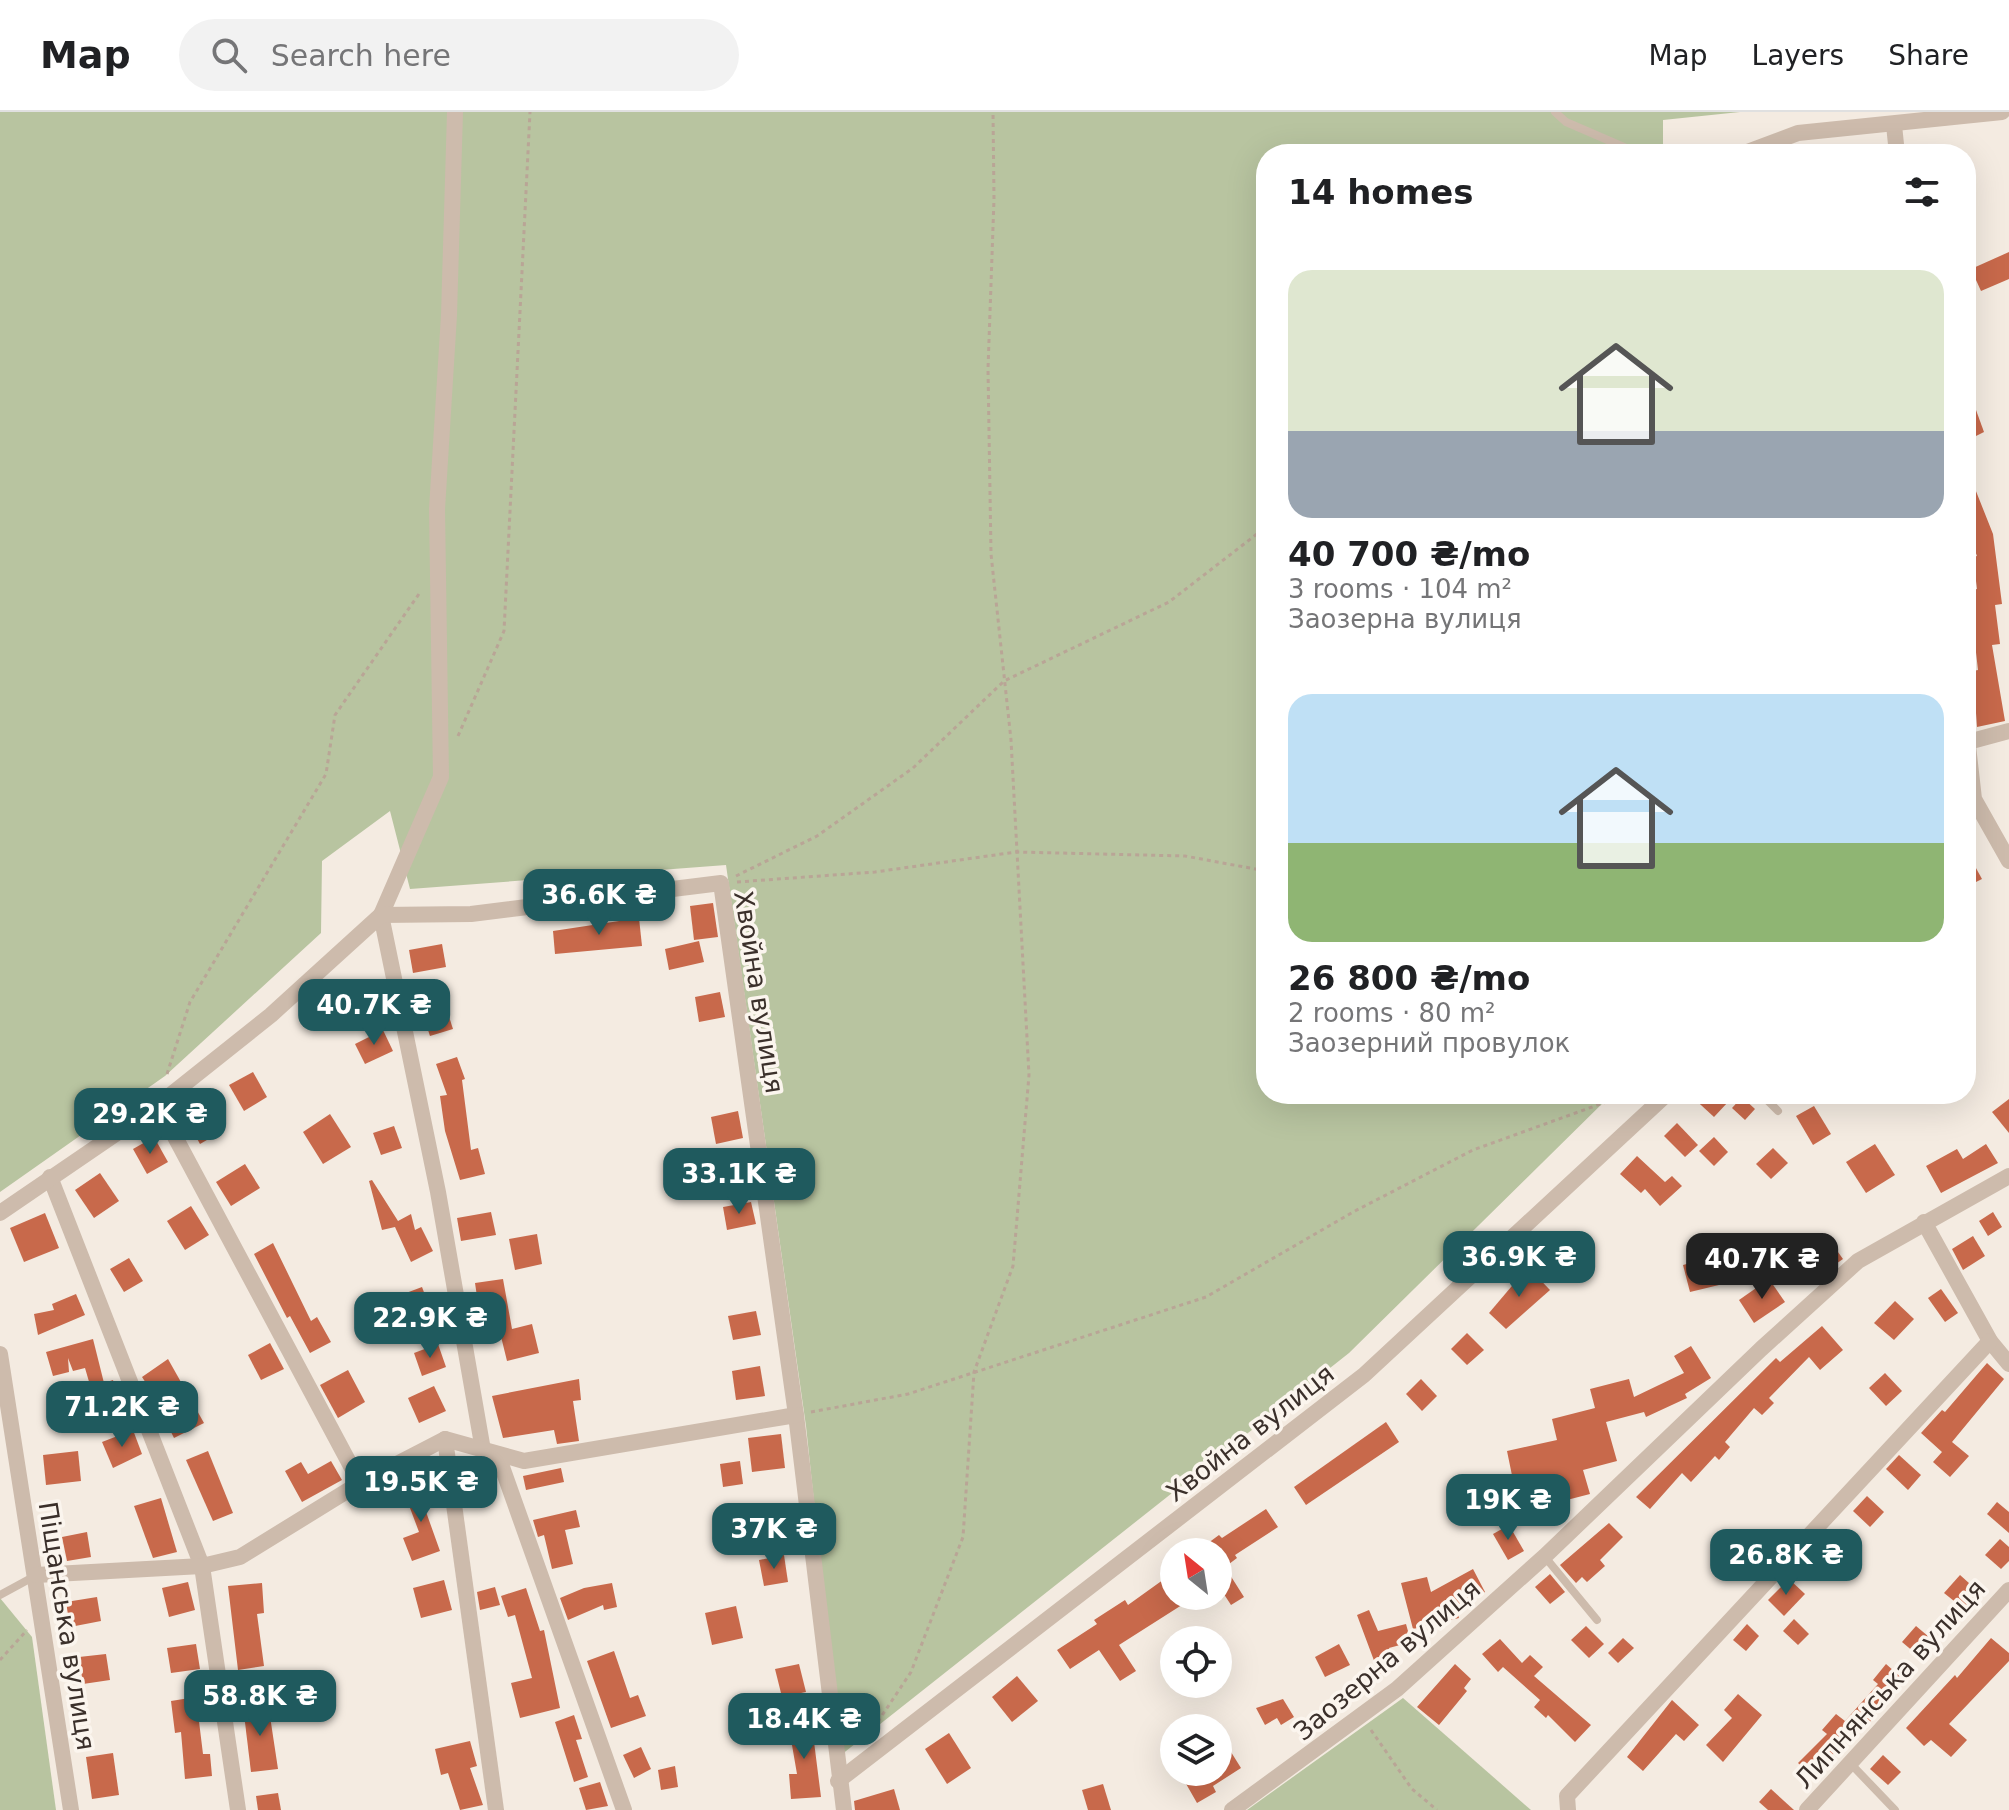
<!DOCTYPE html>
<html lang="en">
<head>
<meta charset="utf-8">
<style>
  body { margin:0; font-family:"DejaVu Sans",sans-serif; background:#f2f2f2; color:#202124; height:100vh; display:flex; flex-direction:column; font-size:30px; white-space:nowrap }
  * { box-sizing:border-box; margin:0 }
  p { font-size:26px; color:#757577 }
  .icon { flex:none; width:44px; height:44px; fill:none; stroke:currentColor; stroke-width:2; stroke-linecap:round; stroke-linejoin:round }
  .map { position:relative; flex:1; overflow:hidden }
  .sheet { position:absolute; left:1256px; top:32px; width:720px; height:960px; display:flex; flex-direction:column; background:#fff; border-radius:32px; box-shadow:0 8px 32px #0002 }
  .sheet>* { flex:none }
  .needle { width:52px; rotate:330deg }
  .controls { position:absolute; left:1160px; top:1426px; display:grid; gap:16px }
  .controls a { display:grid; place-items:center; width:72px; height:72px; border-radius:50%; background:#fff; box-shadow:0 8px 32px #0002; font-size:40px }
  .price { position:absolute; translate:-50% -68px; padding:0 18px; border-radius:16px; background:#1f5a5e; color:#fff; font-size:26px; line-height:52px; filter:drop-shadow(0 2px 4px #0008) }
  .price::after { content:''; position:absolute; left:50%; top:48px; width:24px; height:18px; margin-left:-12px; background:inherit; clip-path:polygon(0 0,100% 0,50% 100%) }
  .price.on { background:#222; color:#fff }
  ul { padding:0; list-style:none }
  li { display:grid; align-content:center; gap:16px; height:424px; padding:0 32px }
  li span { display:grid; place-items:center; height:248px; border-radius:24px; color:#555 }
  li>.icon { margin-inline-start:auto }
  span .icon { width:144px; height:144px; fill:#fffc; stroke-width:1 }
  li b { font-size:34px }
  h2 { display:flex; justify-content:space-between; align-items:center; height:96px; padding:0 32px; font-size:34px }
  header { display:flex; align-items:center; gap:48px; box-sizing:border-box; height:112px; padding:0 40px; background:#fff; border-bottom:2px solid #e0e0e0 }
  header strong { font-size:38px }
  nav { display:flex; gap:44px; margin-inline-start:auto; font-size:28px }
  .search { width:560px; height:72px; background:#f2f2f2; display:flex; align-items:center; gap:20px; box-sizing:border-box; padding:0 28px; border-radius:44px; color:#757577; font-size:30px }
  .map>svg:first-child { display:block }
  .green { fill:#b8c4a0 }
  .building { fill:#c8694b }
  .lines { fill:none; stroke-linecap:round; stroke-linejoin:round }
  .path { stroke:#b9a596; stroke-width:3; stroke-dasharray:4 4; stroke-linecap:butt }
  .service { stroke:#cdbbac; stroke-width:8 }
  .minor { stroke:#cdbbac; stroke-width:16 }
  .labels { text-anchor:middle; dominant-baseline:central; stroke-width:7; stroke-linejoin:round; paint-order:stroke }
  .street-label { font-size:26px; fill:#3b302b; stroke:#fbf5ee }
</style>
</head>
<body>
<header>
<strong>Map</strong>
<div class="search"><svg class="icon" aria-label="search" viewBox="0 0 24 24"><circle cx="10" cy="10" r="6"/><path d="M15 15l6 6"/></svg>Search here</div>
<nav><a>Map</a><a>Layers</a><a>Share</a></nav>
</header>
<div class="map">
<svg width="2009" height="1698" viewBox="0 0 2009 1698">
  <rect width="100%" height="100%" fill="#f4ebe1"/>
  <g class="green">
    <path d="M0 0H1740L1663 8V42H1266V982H1612L1349 1241 841 1643 806 1314 726 753 410 777 390 699 322 749 321 821 165 964 0 1080Z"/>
    <path d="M0 1486 32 1525 56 1698H0Z"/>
    <path d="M1403 1586 1531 1698H1247Z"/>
  </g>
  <g class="building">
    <path d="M2009 140V167L1981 179 1971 157Z"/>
    <path d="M1968 276 1984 320 1966 329V277Z"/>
    <path d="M1966 354 1993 422 2002 492 1995 493 2000 532 1992 533 2005 609 1977 615 1973 559 1978 558 1969 479 1977 477 1973 445 1977 444 1966 415Z"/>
    <path d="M1966 738 1982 767 1966 775Z"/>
    <path d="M713 791 718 825 694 828 690 794Z"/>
    <path d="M639 806 642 834 555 842 553 819Z"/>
    <path d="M699 829 704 850 669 858 665 837Z"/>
    <path d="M442 832 446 855 413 861 409 838Z"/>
    <path d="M369 872 376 891 353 899 346 881Z"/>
    <path d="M720 880 725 905 699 910 695 885Z"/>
    <path d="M443 886 453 917 430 924 420 894Z"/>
    <path d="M383 918 393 939 365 952 355 932Z"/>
    <path d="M457 945 465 967 462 968 471 1038 478 1036 485 1062 460 1068 445 1019 440 984 447 983 436 952Z"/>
    <path d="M253 960 267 985 244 999 229 973Z"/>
    <path d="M1689 982H1722L1729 989 1714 1005Z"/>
    <path d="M1742 985 1755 997 1745 1008 1732 996Z"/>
    <path d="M2009 987V1021L1992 1000Z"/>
    <path d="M204 992 219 1021 200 1032 184 1003Z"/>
    <path d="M1814 994 1831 1022 1813 1033 1796 1004Z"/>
    <path d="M738 999 743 1026 716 1032 711 1005Z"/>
    <path d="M330 1002 351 1035 323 1052 303 1020Z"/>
    <path d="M1677 1011 1698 1033 1685 1045 1664 1024Z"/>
    <path d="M394 1014 402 1036 381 1043 373 1021Z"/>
    <path d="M154 1025 168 1050 147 1062 133 1037Z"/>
    <path d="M1714 1025 1728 1040 1714 1054 1699 1039Z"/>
    <path d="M1875 1032 1895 1063 1866 1081 1846 1050Z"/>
    <path d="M1986 1032 1998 1051 1941 1081 1926 1054 1957 1037 1963 1047Z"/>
    <path d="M1773 1036 1788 1051 1771 1067 1756 1052Z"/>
    <path d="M1637 1044 1665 1070 1672 1064 1682 1074 1660 1094 1645 1077 1641 1081 1620 1062Z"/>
    <path d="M245 1052 260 1076 231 1094 216 1070Z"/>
    <path d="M100 1061 119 1089 94 1106 75 1078Z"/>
    <path d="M372 1068 398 1109 411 1102 415 1118 421 1115 433 1139 411 1150 395 1115 382 1118 369 1069Z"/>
    <path d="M751 1090 756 1112 727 1118 723 1095Z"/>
    <path d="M191 1094 209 1123 185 1138 167 1109Z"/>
    <path d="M491 1100 496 1123 461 1129 457 1106Z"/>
    <path d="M1993 1100 2002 1115 1988 1124 1979 1109Z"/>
    <path d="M45 1101 59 1136 24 1150 10 1116Z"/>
    <path d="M537 1122 542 1152 515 1158 509 1127Z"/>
    <path d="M1569 1122 1584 1138 1573 1148 1558 1133Z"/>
    <path d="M1973 1124 1985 1144 1963 1158 1952 1137Z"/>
    <path d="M1816 1126 1822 1135 1830 1129 1843 1147 1814 1167 1796 1140Z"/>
    <path d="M273 1131 311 1209 317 1205 331 1230 310 1241 290 1204 287 1206 254 1142Z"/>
    <path d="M1712 1145 1719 1173 1690 1180 1683 1153Z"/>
    <path d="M129 1146 143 1169 124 1180 110 1157Z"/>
    <path d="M1528 1155 1550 1178 1506 1217 1489 1201Z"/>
    <path d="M503 1167 512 1217 532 1212 539 1241 507 1249 494 1196 479 1198 475 1171Z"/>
    <path d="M1769 1167 1785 1190 1754 1211 1739 1188Z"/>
    <path d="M422 1175 430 1196 399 1209 390 1187Z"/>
    <path d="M1941 1177 1958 1201 1945 1210 1928 1186Z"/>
    <path d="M76 1182 85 1203 38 1223 34 1202 54 1198 52 1192Z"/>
    <path d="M1895 1189 1914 1207 1894 1228 1874 1211Z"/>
    <path d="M756 1199 761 1223 733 1228 728 1204Z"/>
    <path d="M1822 1214 1843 1238 1820 1258 1809 1245 1769 1286 1774 1291 1762 1303 1754 1296 1725 1330 1730 1335 1719 1348 1715 1344 1691 1370 1682 1361 1650 1397 1636 1385 1776 1246 1780 1250Z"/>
    <path d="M1467 1221 1484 1238 1467 1253 1451 1237Z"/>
    <path d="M93 1227 104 1271 113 1268 119 1291 97 1297 85 1256 73 1259 68 1246 69 1260 53 1264 46 1240Z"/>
    <path d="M270 1231 284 1257 261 1268 248 1243Z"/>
    <path d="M438 1232 446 1255 422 1264 414 1241Z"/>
    <path d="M1691 1234 1711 1266 1685 1282 1687 1286 1646 1305 1644 1300 1606 1310 1617 1349 1583 1358 1590 1382 1563 1389 1567 1396 1555 1403 1538 1373 1515 1378 1507 1339 1557 1328 1552 1307 1595 1296 1590 1277 1629 1267 1634 1285 1684 1261 1674 1244Z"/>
    <path d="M168 1247 204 1311 174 1326 162 1302 165 1300 142 1265Z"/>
    <path d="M1987 1251 2004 1267 1952 1330 1969 1344 1950 1365 1933 1350 1942 1340 1921 1321 1942 1298 1945 1300Z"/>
    <path d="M760 1254 765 1284 736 1288 732 1259Z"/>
    <path d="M348 1258 365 1290 338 1306 320 1273Z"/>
    <path d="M1885 1261 1902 1279 1886 1294 1869 1276Z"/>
    <path d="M579 1267 581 1288 573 1289 579 1329 557 1332 554 1318 503 1326 492 1284Z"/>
    <path d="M1421 1267 1437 1284 1422 1299 1406 1282Z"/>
    <path d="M434 1274 446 1299 419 1311 408 1286Z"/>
    <path d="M1386 1310 1399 1330 1306 1393 1294 1375Z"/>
    <path d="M133 1318 142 1342 113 1356 102 1330Z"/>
    <path d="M781 1322 785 1356 752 1360 748 1326Z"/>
    <path d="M78 1339 81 1369 46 1373 43 1343Z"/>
    <path d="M208 1339 233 1401 213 1409 186 1348Z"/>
    <path d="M1899 1343 1921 1363 1908 1378 1886 1357Z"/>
    <path d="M331 1349 342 1368 302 1390 285 1359 301 1350 308 1362Z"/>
    <path d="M740 1349 743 1372 723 1375 720 1352Z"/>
    <path d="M561 1356 564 1370 526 1378 523 1364Z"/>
    <path d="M427 1372 435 1393 425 1397 440 1439 412 1449 403 1426 419 1420 404 1380Z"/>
    <path d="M1867 1384 1884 1400 1870 1415 1853 1399Z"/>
    <path d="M161 1386 177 1440 153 1446 134 1394Z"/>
    <path d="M1997 1390 2009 1400V1421L1987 1402Z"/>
    <path d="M1266 1397 1278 1415 1235 1443 1237 1446 1225 1455 1244 1485 1231 1493 1218 1473V1440H1196L1219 1423 1222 1426Z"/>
    <path d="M576 1398 580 1415 565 1418 573 1452 552 1457 544 1423 538 1425 533 1408Z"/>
    <path d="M1609 1411 1623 1425 1600 1448 1605 1454 1587 1470 1582 1465 1576 1471 1560 1453Z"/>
    <path d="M1509 1413 1524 1439 1508 1448 1493 1422Z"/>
    <path d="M1833 1418 1851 1434 1836 1450 1818 1435Z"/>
    <path d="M87 1420 91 1445 67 1449 62 1425Z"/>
    <path d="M2000 1427 2009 1435V1449L2001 1457 1985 1443Z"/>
    <path d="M784 1443 788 1470 764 1474 759 1448Z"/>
    <path d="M1473 1457 1485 1480 1456 1496 1459 1506 1413 1517 1401 1471 1427 1465 1431 1480Z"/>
    <path d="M1174 1460V1484H1196L1119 1533 1136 1559 1120 1569 1099 1538 1070 1557 1057 1538 1097 1512 1094 1508 1125 1488 1128 1493Z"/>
    <path d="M1550 1462 1565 1480 1550 1492 1535 1475Z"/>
    <path d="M1960 1463 1979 1480 1964 1497 1944 1481Z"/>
    <path d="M1789 1467 1805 1482 1784 1504 1768 1488Z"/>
    <path d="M444 1468 452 1498 421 1506 413 1476Z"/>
    <path d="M188 1470 195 1498 169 1505 162 1476Z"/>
    <path d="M262 1471 264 1501 257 1502 264 1554 238 1558 228 1474Z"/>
    <path d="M612 1471 617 1495 604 1498 603 1493 568 1508 560 1486 584 1476Z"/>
    <path d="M495 1475 500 1493 480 1498 477 1480Z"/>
    <path d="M526 1476 540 1519 544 1518 560 1596 520 1606 511 1571 532 1566 515 1503 508 1505 501 1484Z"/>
    <path d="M97 1485 101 1509 70 1515 66 1490Z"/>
    <path d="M736 1494 743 1526 712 1533 705 1501Z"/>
    <path d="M1369 1498 1378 1519 1406 1512 1411 1530 1389 1536 1397 1554 1379 1562 1357 1503Z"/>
    <path d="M1794 1507 1809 1522 1798 1533 1783 1519Z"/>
    <path d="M1747 1512 1759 1524 1746 1539 1733 1528Z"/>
    <path d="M1586 1514 1604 1532 1589 1546 1571 1528Z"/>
    <path d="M1916 1514 1935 1530 1921 1546 1902 1530Z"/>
    <path d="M1623 1526 1634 1536 1618 1551 1608 1541Z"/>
    <path d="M1991 1526 2009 1541V1549L1949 1612 1967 1628 1951 1645 1931 1628 1924 1634 1906 1616 1955 1563 1957 1566Z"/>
    <path d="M1500 1527 1522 1551 1530 1543 1543 1555 1534 1564 1591 1613 1575 1630 1548 1603 1546 1606 1534 1595 1540 1588 1503 1555 1498 1560 1482 1542Z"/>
    <path d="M196 1532 200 1557 171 1561 167 1536Z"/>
    <path d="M1339 1532 1350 1553 1325 1565 1315 1545Z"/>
    <path d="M614 1539 630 1586 638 1583 646 1604 611 1616 587 1549Z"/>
    <path d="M106 1542 110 1568 83 1572 79 1545Z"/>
    <path d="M799 1552 806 1580 782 1585 775 1557Z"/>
    <path d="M1455 1552 1471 1567 1464 1576 1467 1579 1439 1613 1417 1595Z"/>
    <path d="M1886 1552 1903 1567 1866 1615 1861 1611 1813 1665 1798 1651 1827 1622 1822 1618 1836 1602 1845 1609 1878 1572 1873 1568Z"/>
    <path d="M1017 1564 1038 1589 1012 1610 992 1585Z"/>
    <path d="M1738 1582 1762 1603 1723 1650 1706 1633 1732 1606 1724 1598Z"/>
    <path d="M196 1585 203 1642H210L212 1664 185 1667 181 1620 175 1621 171 1589Z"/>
    <path d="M1283 1587 1294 1605 1281 1613 1277 1606 1265 1613 1256 1596Z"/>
    <path d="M1672 1588 1699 1613 1684 1629 1676 1622 1643 1659 1627 1645Z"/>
    <path d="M268 1591 278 1657 251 1660 243 1594Z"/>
    <path d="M574 1603 582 1627 576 1628 588 1665 574 1670 555 1610Z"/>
    <path d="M811 1606 821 1685 791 1687 789 1662H797L788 1610Z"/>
    <path d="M949 1621 971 1656 947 1672 925 1637Z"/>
    <path d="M470 1629 477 1654 470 1656 483 1693 460 1698 448 1661 441 1663 435 1637Z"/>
    <path d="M641 1635 651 1657 634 1666 623 1643Z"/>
    <path d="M1231 1640 1241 1656 1213 1674 1216 1680 1197 1691 1185 1670 1203 1660H1218V1648Z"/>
    <path d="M113 1641 119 1683 92 1687 86 1645Z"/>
    <path d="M1883 1643 1901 1660 1888 1673 1870 1657Z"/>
    <path d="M675 1654 678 1675 661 1678 658 1658Z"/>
    <path d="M600 1670 608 1694 586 1698 579 1676Z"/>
    <path d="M1103 1672 1111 1698H1088L1082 1678Z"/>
    <path d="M894 1677 900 1698H855L854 1689Z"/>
    <path d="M1771 1677 1794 1698H1768L1759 1690Z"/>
    <path d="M278 1681 281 1698H258L256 1684Z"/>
  </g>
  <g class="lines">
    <g class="path">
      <path d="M458 624 504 519 530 0"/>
      <path d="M736 764 817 724 913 656 1004 569 1169 490 1266 415"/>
      <path d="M737 770 875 760 1016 740 1185 744 1266 759"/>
      <path d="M167 962 190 890 326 662 335 603 421 479"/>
      <path d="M811 1300 908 1282 1206 1185 1353 1100 1473 1038 1628 982"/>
      <path d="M0 1548 27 1518"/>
      <path d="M1371 1618 1412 1677 1437 1698"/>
      <path d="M869 1623 911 1560 963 1425 974 1260 1013 1154 1029 963 1011 628 991 442 988 257 994 87 993 0"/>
    </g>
    <g class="service">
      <path d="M1555 0 1566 10 1640 42"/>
      <path d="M1761 982 1778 999"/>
      <path d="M1545 1445 1597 1508"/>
      <path d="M0 1483 35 1464"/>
      <path d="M1850 1651 1895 1698"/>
    </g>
    <g class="minor">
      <path d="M455 0 449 203 437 397 441 665 381 803 438 1080 483 1338 502 1355 624 1698"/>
      <path d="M1894 13 1897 42"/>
      <path d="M1742 42 1798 21 2002 0"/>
      <path d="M1966 616 1974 687 2009 749"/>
      <path d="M1968 630 2009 619"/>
      <path d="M158 993 360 1371"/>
      <path d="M50 1065 202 1454 238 1698"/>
      <path d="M0 1101 158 993 271 903 381 803 471 802 721 771 796 1303 844 1698"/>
      <path d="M1924 1110 1990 1229 2009 1252"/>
      <path d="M0 1242 71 1698"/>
      <path d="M445 1327 496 1698"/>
      <path d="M36 1463 202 1454 240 1445 360 1371 445 1327 524 1349 796 1303"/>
      <path d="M838 1669 1364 1263 1667 982"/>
      <path d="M1232 1698 1397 1577 1545 1444 1761 1237 1858 1149 2009 1064"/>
      <path d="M1568 1698 1567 1684 1990 1229"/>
      <path d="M1807 1698 2009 1478"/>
    </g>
  </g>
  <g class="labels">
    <g class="street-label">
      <text transform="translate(759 880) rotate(81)">Хвойна вулиця</text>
      <text transform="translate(1250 1321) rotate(-38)">Хвойна вулиця</text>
      <text transform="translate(67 1514) rotate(81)">Піщанська вулиця</text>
      <text transform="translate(1387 1548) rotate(-40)">Заозерна вулиця</text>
      <text transform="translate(1890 1572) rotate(-48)">Липнянська вулиця</text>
    </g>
  </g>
</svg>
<div class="controls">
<a><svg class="needle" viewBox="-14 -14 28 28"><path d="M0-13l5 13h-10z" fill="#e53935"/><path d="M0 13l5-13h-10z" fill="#757577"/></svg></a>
<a><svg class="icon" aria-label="locate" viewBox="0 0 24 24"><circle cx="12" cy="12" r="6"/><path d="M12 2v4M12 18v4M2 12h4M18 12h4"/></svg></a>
<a><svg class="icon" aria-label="layers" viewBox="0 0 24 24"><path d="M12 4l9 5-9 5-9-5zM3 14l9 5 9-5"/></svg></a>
</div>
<b class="price" style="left:599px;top:825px">36.6K ₴</b>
<b class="price" style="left:374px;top:935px">40.7K ₴</b>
<b class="price" style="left:150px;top:1044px">29.2K ₴</b>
<b class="price" style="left:739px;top:1104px">33.1K ₴</b>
<b class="price" style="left:1519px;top:1187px">36.9K ₴</b>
<b class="price on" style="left:1762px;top:1189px">40.7K ₴</b>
<b class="price" style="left:430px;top:1248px">22.9K ₴</b>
<b class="price" style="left:122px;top:1337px">71.2K ₴</b>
<b class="price" style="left:421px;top:1412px">19.5K ₴</b>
<b class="price" style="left:1508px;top:1430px">19K ₴</b>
<b class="price" style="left:774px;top:1459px">37K ₴</b>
<b class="price" style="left:1786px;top:1485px">26.8K ₴</b>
<b class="price" style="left:260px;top:1626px">58.8K ₴</b>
<b class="price" style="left:804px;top:1649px">18.4K ₴</b>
<section class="sheet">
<h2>14 homes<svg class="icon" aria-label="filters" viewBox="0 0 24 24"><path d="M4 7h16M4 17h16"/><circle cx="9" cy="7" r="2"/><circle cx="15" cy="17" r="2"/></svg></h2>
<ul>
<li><span style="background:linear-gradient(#dfe7d0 65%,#9aa5b1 0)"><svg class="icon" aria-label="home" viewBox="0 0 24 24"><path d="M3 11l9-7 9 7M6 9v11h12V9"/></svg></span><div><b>40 700 ₴/mo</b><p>3 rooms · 104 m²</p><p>Заозерна вулиця</p></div></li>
<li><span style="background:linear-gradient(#bfe0f5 60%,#8fb573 0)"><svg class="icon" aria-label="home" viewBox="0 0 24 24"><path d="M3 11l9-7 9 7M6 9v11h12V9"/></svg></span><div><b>26 800 ₴/mo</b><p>2 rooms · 80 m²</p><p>Заозерний провулок</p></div></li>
</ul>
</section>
</div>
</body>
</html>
